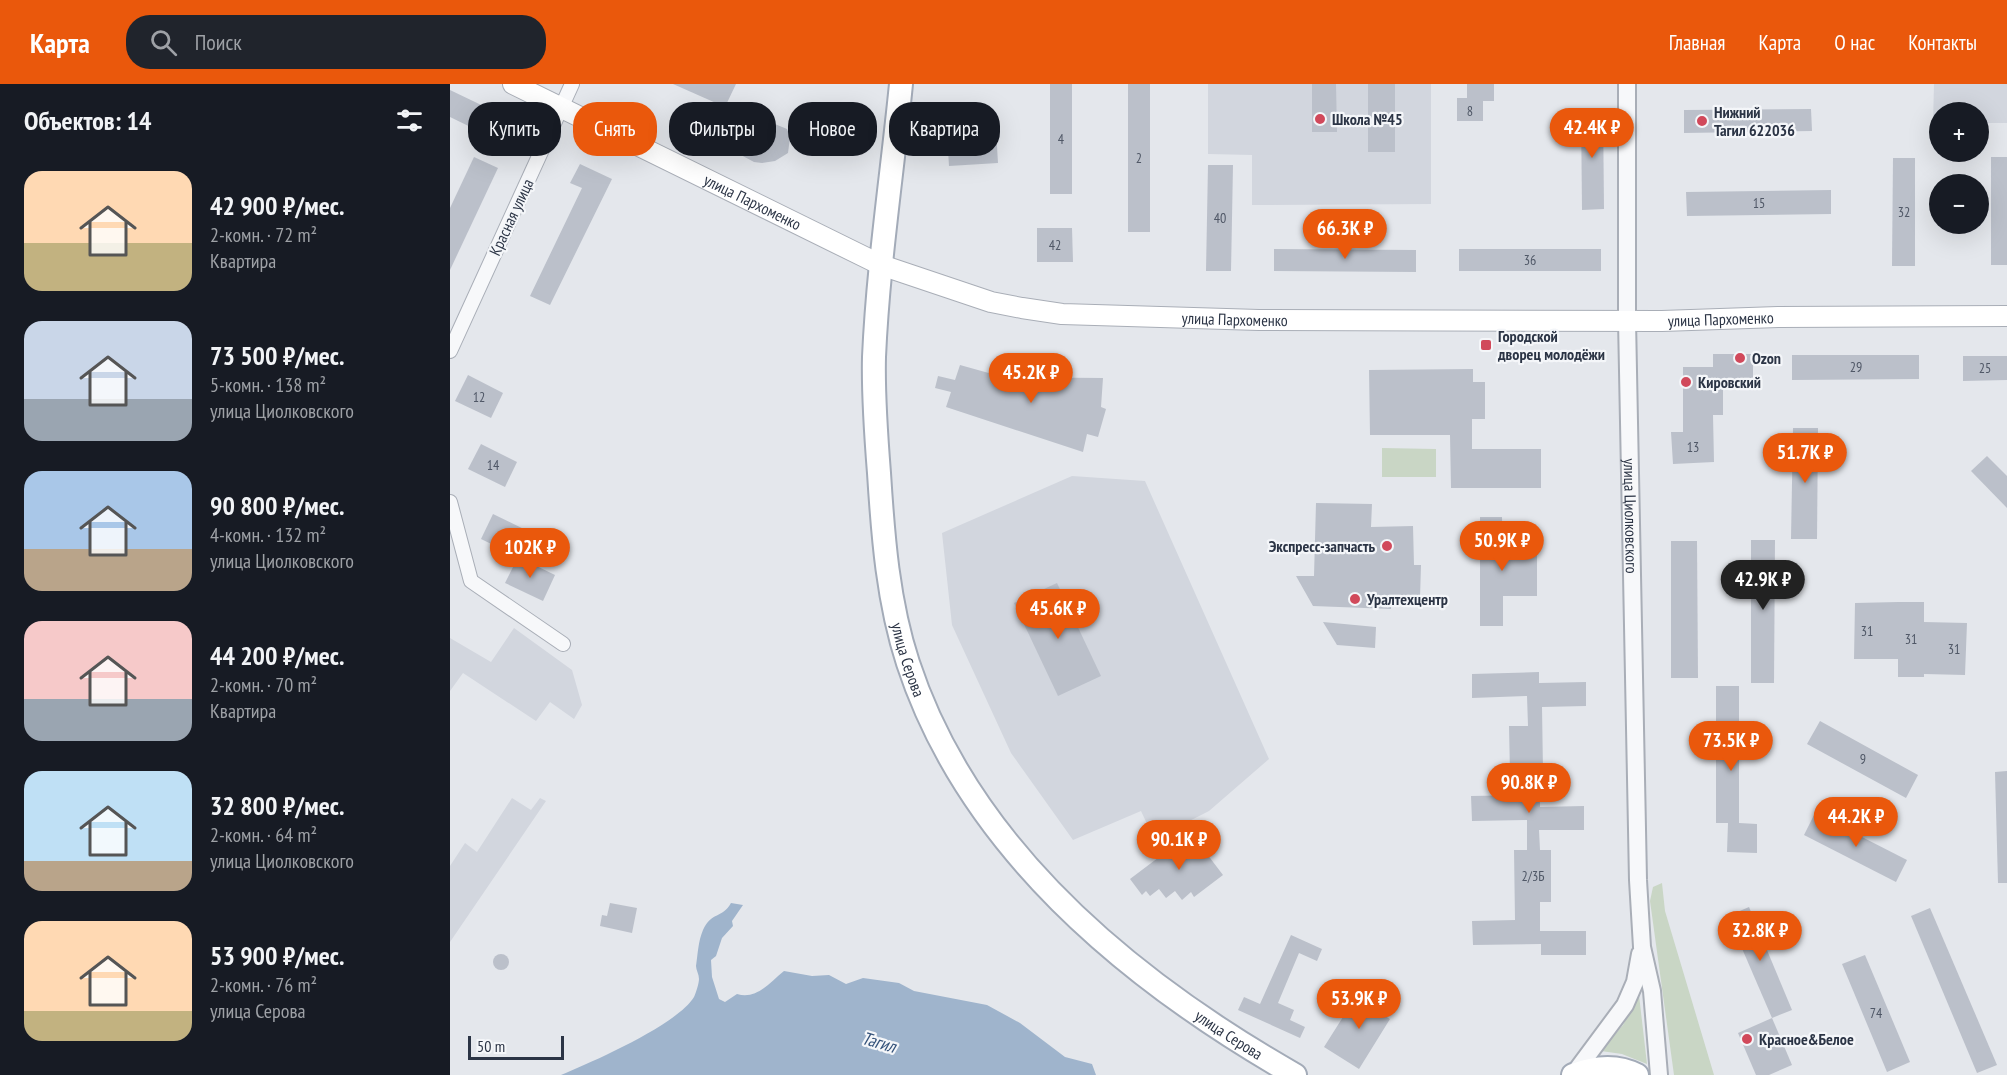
<!DOCTYPE html>
<html lang="ru">
<head>
<meta charset="utf-8">
<style>
  body { margin:0; font-family:"PT Sans Narrow",sans-serif; background:#20242c; color:#f1f3f6; height:100vh; display:flex; flex-direction:column; font-size:22px; white-space:nowrap }
  * { box-sizing:border-box; margin:0 }
  p { font-size:20px; color:#9ea1a6 }
  .icon { flex:none; width:33px; height:33px; fill:none; stroke:currentColor; stroke-width:2; stroke-linecap:round; stroke-linejoin:round }
  .map { position:relative; flex:1; overflow:hidden }
  .panel { display:flex; flex-direction:column; background:#171b24; width:450px }
  .panel>* { flex:none }
  .guide { position:absolute; left:18px; top:18px; width:570px; height:54px; display:flex; gap:12px }
  .controls { position:absolute; left:1479px; top:18px; display:grid; gap:12px }
  .controls a { display:grid; place-items:center; width:60px; height:60px; border-radius:50%; background:#171b24; box-shadow:0 6px 24px #0002; font-size:30px }
  .scale { position:absolute; left:18px; bottom:15px; width:96px; box-sizing:border-box; padding-left:6px; border:3px solid #2b3445; border-top:0; font-size:16px; line-height:21px; white-space:nowrap; color:#2b3445; -webkit-text-stroke:4px #f4f6f9; paint-order:stroke }
  .price { position:absolute; translate:-50% -51px; padding:0 14px; border-radius:21px; background:#ea580c; color:#fff; font-size:20px; line-height:39px; filter:drop-shadow(0 2px 3px #0008) }
  .price::after { content:''; position:absolute; left:50%; top:36px; width:18px; height:14px; margin-left:-9px; background:inherit; clip-path:polygon(0 0,100% 0,50% 100%) }
  .price.active { background:#222; color:#fff }
  ul { padding:0; list-style:none }
  li { display:flex; align-items:center; gap:18px; height:150px; padding:0 24px }
  li span { display:grid; place-items:center; flex:none; width:168px; height:120px; border-radius:18px; color:#555 }
  li>.icon { margin-inline-start:auto }
  span .icon { width:72px; height:72px; fill:#fffc; stroke-width:1 }
  li b { font-size:26px }
  h2 { display:flex; justify-content:space-between; align-items:center; height:72px; padding:0 24px; font-size:26px }
  .pill { padding:0 21px; border-radius:24px; background:#171b24; box-shadow:0 6px 24px #0002; font-size:21px; line-height:54px }
  .pill.active { background:#ea580c; color:#fff }
  header { display:flex; align-items:center; gap:36px; box-sizing:border-box; height:84px; padding:0 30px; background:#ea580c; color:#fff }
  header strong { font-size:28px }
  nav { display:flex; gap:33px; margin-inline-start:auto; font-size:21px }
  .search { width:420px; height:54px; background:#20242c; display:flex; align-items:center; gap:15px; box-sizing:border-box; padding:0 21px; border-radius:24px; color:#9ea1a6; font-size:22px }
  main { display:flex; flex:1; min-height:0 }
  .map>svg:first-child { display:block }
  .built { fill:#d2d6de }
  .green { fill:#c9d6c5 }
  .water { fill:#9fb4cc }
  .building { fill:#bbc0ca }
  .lines { fill:none; stroke-linecap:round; stroke-linejoin:round }
  .minor-casing { stroke:#a9aeb7; stroke-width:16 }
  .tertiary-casing { stroke:#a9aeb7; stroke-width:20 }
  .secondary-casing { stroke:#a9aeb7; stroke-width:22 }
  .primary-casing { stroke:#a3abb8; stroke-width:26 }
  .minor { stroke:#f7f8fa; stroke-width:14 }
  .tertiary { stroke:#f7f8fa; stroke-width:16 }
  .secondary { stroke:#fff; stroke-width:20 }
  .primary { stroke:#fff; stroke-width:22 }
  .poi-dot { fill:#d1495b; stroke:#f4f6f9; stroke-width:2 }
  .labels { text-anchor:middle; dominant-baseline:central; stroke-width:4.5; stroke-linejoin:round; paint-order:stroke }
  .number-label { font-size:14px; fill:#4f5766 }
  .poi-label { font-size:16px; font-weight:bold; fill:#2b3445; stroke:#f4f6f9; text-anchor:start }
  .street-label { font-size:16px; fill:#2b3445; stroke:#f4f6f9 }
  .water-label { font-size:18px; font-style:italic; fill:#34527a; stroke:#f4f6f9 }
</style>
</head>
<body>
<header>
<strong>Карта</strong>
<div class="search"><svg class="icon" aria-label="search" viewBox="0 0 24 24"><circle cx="10" cy="10" r="6"/><path d="M15 15l6 6"/></svg>Поиск</div>
<nav><a>Главная</a><a>Карта</a><a>О нас</a><a>Контакты</a></nav>
</header>
<main>
<section class="panel">
<h2>Объектов: 14<svg class="icon" aria-label="filters" viewBox="0 0 24 24"><path d="M4 7h16M4 17h16"/><circle cx="9" cy="7" r="2"/><circle cx="15" cy="17" r="2"/></svg></h2>
<ul>
<li><span style="background:linear-gradient(#ffd9b3 60%,#c2b280 0)"><svg class="icon" aria-label="home" viewBox="0 0 24 24"><path d="M3 11l9-7 9 7M6 9v11h12V9"/></svg></span><div><b>42 900 ₽/мес.</b><p>2-комн. · 72 m²</p><p>Квартира</p></div></li>
<li><span style="background:linear-gradient(#c9d6e8 65%,#9aa5b1 0)"><svg class="icon" aria-label="home" viewBox="0 0 24 24"><path d="M3 11l9-7 9 7M6 9v11h12V9"/></svg></span><div><b>73 500 ₽/мес.</b><p>5-комн. · 138 m²</p><p>улица Циолковского</p></div></li>
<li><span style="background:linear-gradient(#a9c7e8 65%,#b9a48a 0)"><svg class="icon" aria-label="home" viewBox="0 0 24 24"><path d="M3 11l9-7 9 7M6 9v11h12V9"/></svg></span><div><b>90 800 ₽/мес.</b><p>4-комн. · 132 m²</p><p>улица Циолковского</p></div></li>
<li><span style="background:linear-gradient(#f6c9c9 65%,#9aa5b1 0)"><svg class="icon" aria-label="home" viewBox="0 0 24 24"><path d="M3 11l9-7 9 7M6 9v11h12V9"/></svg></span><div><b>44 200 ₽/мес.</b><p>2-комн. · 70 m²</p><p>Квартира</p></div></li>
<li><span style="background:linear-gradient(#bfe0f5 75%,#b9a48a 0)"><svg class="icon" aria-label="home" viewBox="0 0 24 24"><path d="M3 11l9-7 9 7M6 9v11h12V9"/></svg></span><div><b>32 800 ₽/мес.</b><p>2-комн. · 64 m²</p><p>улица Циолковского</p></div></li>
<li><span style="background:linear-gradient(#ffd9b3 75%,#c2b280 0)"><svg class="icon" aria-label="home" viewBox="0 0 24 24"><path d="M3 11l9-7 9 7M6 9v11h12V9"/></svg></span><div><b>53 900 ₽/мес.</b><p>2-комн. · 76 m²</p><p>улица Серова</p></div></li>
</ul>
</section>
<div class="map">
<svg width="1557" height="991" viewBox="0 0 1557 991">
  <rect width="100%" height="100%" fill="#e4e7ec"/>
  <g class="built">
    <path d="M758 0H981V120L802 121V71L758 70Z"/>
    <path d="M1484 0H1557V39H1529L1528 28H1490L1489 40H1483Z"/>
    <path d="M622 392 695 397 819 675 759 727 704 755 691 727 623 756 561 669 502 541 492 449Z"/>
    <path d="M64 544 122 586 132 621 124 635 100 618 86 637 13 589 0 607V554L41 578Z"/>
    <path d="M62 714 81 726 90 714 96 717 0 858V782L15 759 27 768Z"/>
  </g>
  <g class="green">
    <path d="M932 364 986 365V393H932Z"/>
    <path d="M1212 799 1215 827 1264 991H1224L1200 817 1203 803Z"/>
    <path d="M1189 911 1197 980 1172 970 1151 967 1173 941Z"/>
  </g>
  <path class="water" d="M281 819 293 821 282 837 283 842 272 854 266 872 261 876 262 893 269 915 275 918 287 910C307 916 320 898 334 887L362 892 379 891 396 900 413 894 449 899 464 907 537 921 570 939 615 973 642 980 646 991H111C142 978 227 941 244 913 246 909 249 899 249 895 249 890 246 886 246 882 248 869 248 858 253 846 262 827 272 835 281 819Z"/>
  <g class="building">
    <path d="M223 0H286L275 23Z"/>
    <rect x="600" y="0" width="22" height="110"/>
    <rect x="678" y="0" width="22" height="148"/>
    <path d="M862 0H886L887 48H862Z"/>
    <rect x="918" y="0" width="27" height="68"/>
    <path d="M1017 0H1044V17H1033V37H1007V14H1017Z"/>
    <path d="M0 6 50 30 39 52 0 33Z"/>
    <path d="M280 23 311 39 320 38 337 45 340 53 338 69 325 77 312 79 304 78 263 56Z"/>
    <path d="M1131 25H1153L1154 125 1132 126Z"/>
    <path d="M1361 25 1362 47 1234 49V26Z"/>
    <path d="M545 29 548 79 499 82 496 32Z"/>
    <path d="M24 73 48 84 0 186V124Z"/>
    <rect x="1541" y="73" width="16" height="108"/>
    <path d="M1443 74H1465V182H1442Z"/>
    <path d="M130 80 162 95 100 221 80 212 132 104 120 99Z"/>
    <path d="M758 81H783L781 187H756Z"/>
    <path d="M1381 106V130L1237 132 1236 108Z"/>
    <path d="M587 144H622L623 178H587Z"/>
    <path d="M824 165 966 166V188L824 187Z"/>
    <rect x="1009" y="165" width="142" height="22"/>
    <path d="M1263 270H1303V302L1273 301V331H1263L1264 378 1223 380 1221 348H1233V283H1263Z"/>
    <path d="M1342 271H1469V295L1342 296Z"/>
    <path d="M1513 272H1557V296L1513 297Z"/>
    <path d="M510 281 553 293 653 294 651 323 656 325 648 353 637 350 633 368 496 323 501 308 485 304 488 292 505 296Z"/>
    <path d="M1023 285V298H1035V335H1022V365H1091V404H1001L1000 351H920L919 286Z"/>
    <path d="M18 291 53 309 41 334 5 317Z"/>
    <path d="M1343 344H1368L1367 455H1341Z"/>
    <path d="M31 360 67 378 55 403 18 385Z"/>
    <path d="M1537 372 1557 392V424L1521 387Z"/>
    <path d="M866 419 922 420 921 443 963 442 964 481H971L970 514H941V525L863 522 846 492H864Z"/>
    <path d="M43 430 80 448 68 473 31 455Z"/>
    <path d="M1030 433H1052L1053 466H1087V512H1053V542H1030Z"/>
    <path d="M1301 456H1325L1324 599H1301Z"/>
    <path d="M1221 457H1247L1248 594H1221Z"/>
    <path d="M68 473 105 491 93 517 55 499Z"/>
    <path d="M607 499 651 592 608 612 564 519Z"/>
    <path d="M1448 518H1474V538L1517 539 1515 591 1474 590V593H1448V575H1404L1405 519Z"/>
    <path d="M873 538 926 543 925 564 887 561Z"/>
    <path d="M1089 588V599L1136 598V622L1092 623 1093 688H1089L1090 723 1134 722V746H1089L1090 766H1101V818H1090V847H1136V871H1091V860L1023 861 1022 837 1065 836 1064 766H1077V736L1022 737 1021 712 1075 711 1074 688 1060 689 1059 642H1078L1077 612 1022 614V590Z"/>
    <path d="M1266 602H1289V739L1307 740V769L1277 768 1278 739H1266Z"/>
    <path d="M1370 637 1468 691 1456 714 1357 660Z"/>
    <path d="M1557 687V799H1548L1545 688Z"/>
    <path d="M1365 729 1457 776 1446 798 1354 751Z"/>
    <path d="M741 749 773 791 744 813 741 808 732 816 725 807 716 814 709 805 700 812 696 807 692 811 680 795Z"/>
    <path d="M160 819 187 824 182 849 150 842 152 831 157 832Z"/>
    <path d="M1299 823 1342 926 1322 934 1278 832Z"/>
    <path d="M1480 824 1547 981 1527 989 1461 832Z"/>
    <path d="M841 851 872 865 867 877 849 869 828 919 844 926 840 936 855 943 850 954 788 926 794 913 810 920Z"/>
    <circle cx="51" cy="878" r="8"/>
    <path d="M1415 871 1460 978 1437 988 1392 880Z"/>
    <path d="M926 904 937 911 927 927 940 935 909 985 874 963 905 914 916 920Z"/>
    <path d="M1322 934 1342 981 1319 991H1306L1288 949Z"/>
  </g>
  <g class="lines">
    <defs>
      <g id="minor">
        <path d="M0 267 122 0"/>
        <path d="M0 418 21 497 113 560"/>
      </g>
      <g id="tertiary">
        <path id="s1" d="M1177 0V236L1188 796 1192 863 1202 907 1209 991"/>
        <path d="M1123 991 1175 921 1185 898 1190 870"/>
      </g>
      <g id="secondary">
        <path id="s2" d="M63 0 431 181 541 218 572 224 612 230 809 236 1212 237 1328 233 1557 232"/>
      </g>
      <g id="primary">
        <path id="s3" d="M451 0C442 91 428 182 424 273 423 312 426 351 429 389 433 453 438 518 458 579 519 765 680 897 845 991"/>
        <path d="M1123 991C1144 983 1166 980 1187 991"/>
      </g>
    </defs>
    <use href="#minor" class="minor-casing"/>
    <use href="#tertiary" class="tertiary-casing"/>
    <use href="#secondary" class="secondary-casing"/>
    <use href="#primary" class="primary-casing"/>
    <use href="#minor" class="minor"/>
    <use href="#tertiary" class="tertiary"/>
    <use href="#secondary" class="secondary"/>
    <use href="#primary" class="primary"/>
  </g>
  <g class="poi-dot">
    <circle cx="870" cy="35" r="6"/>
    <circle cx="1252" cy="37" r="6"/>
    <rect x="1030" y="255" width="12" height="12" rx="3"/>
    <circle cx="1290" cy="274" r="6"/>
    <circle cx="1236" cy="298" r="6"/>
    <circle cx="937" cy="462" r="6"/>
    <circle cx="905" cy="515" r="6"/>
    <circle cx="1297" cy="955" r="6"/>
  </g>
  <g class="labels">
    <g class="number-label">
      <text x="1020" y="27">8</text>
      <text x="611" y="55">4</text>
      <text x="689" y="74">2</text>
      <text x="1309" y="119">15</text>
      <text x="1454" y="128">32</text>
      <text x="770" y="134">40</text>
      <text x="605" y="161">42</text>
      <text x="1080" y="176">36</text>
      <text x="1406" y="283">29</text>
      <text x="1535" y="284">25</text>
      <text x="29" y="313">12</text>
      <text x="1243" y="363">13</text>
      <text x="43" y="381">14</text>
      <text x="1417" y="547">31</text>
      <text x="1461" y="555">31</text>
      <text x="1504" y="565">31</text>
      <text x="1413" y="675">9</text>
      <text x="1083" y="792">2/3Б</text>
      <text x="1426" y="929">74</text>
    </g>
    <g class="poi-label">
      <text x="1264" y="28">Нижний<tspan x="1264" dy="18">Тагил 622036</tspan></text>
      <text x="882" y="35">Школа №45</text>
      <text x="1048" y="252">Городской<tspan x="1048" dy="18">дворец молодёжи</tspan></text>
      <text x="1302" y="274">Ozon</text>
      <text x="1248" y="298">Кировский</text>
      <text x="925" y="462" text-anchor="end">Экспресс-запчасть</text>
      <text x="917" y="515">Уралтехцентр</text>
      <text x="1309" y="955">Красное&amp;Белое</text>
    </g>
    <g class="street-label">
      <text stroke="none"><textPath href="#s2" startOffset="267">улица Пархоменко</textPath></text>
      <text transform="translate(61 133) rotate(-65)">Красная улица</text>
      <text stroke="none"><textPath href="#s2" startOffset="771">улица Пархоменко</textPath></text>
      <text stroke="none"><textPath href="#s2" startOffset="1257">улица Пархоменко</textPath></text>
      <text stroke="none"><textPath href="#s1" startOffset="432">улица Циолковского</textPath></text>
      <text stroke="none"><textPath href="#s3" startOffset="580">улица Серова</textPath></text>
      <text stroke="none"><textPath href="#s3" startOffset="1084">улица Серова</textPath></text>
    </g>
    <g class="water-label">
      <text transform="translate(429 958) rotate(16)">Тагил</text>
    </g>
  </g>
</svg>
<div class="controls">
<a>+</a>
<a>−</a>
</div>
<div class="scale">50 m</div>
<b class="price" style="left:1142px;top:75px">42.4K ₽</b>
<b class="price" style="left:895px;top:176px">66.3K ₽</b>
<b class="price" style="left:581px;top:320px">45.2K ₽</b>
<b class="price" style="left:1355px;top:400px">51.7K ₽</b>
<b class="price" style="left:1052px;top:488px">50.9K ₽</b>
<b class="price" style="left:80px;top:495px">102K ₽</b>
<b class="price active" style="left:1313px;top:527px">42.9K ₽</b>
<b class="price" style="left:608px;top:556px">45.6K ₽</b>
<b class="price" style="left:1281px;top:688px">73.5K ₽</b>
<b class="price" style="left:1079px;top:730px">90.8K ₽</b>
<b class="price" style="left:1406px;top:764px">44.2K ₽</b>
<b class="price" style="left:729px;top:787px">90.1K ₽</b>
<b class="price" style="left:1310px;top:878px">32.8K ₽</b>
<b class="price" style="left:909px;top:946px">53.9K ₽</b>
<div class="guide">
<a class="pill">Купить</a>
<a class="pill active">Снять</a>
<a class="pill">Фильтры</a>
<a class="pill">Новое</a>
<a class="pill">Квартира</a>
</div>
</div>
</main>
</body>
</html>
